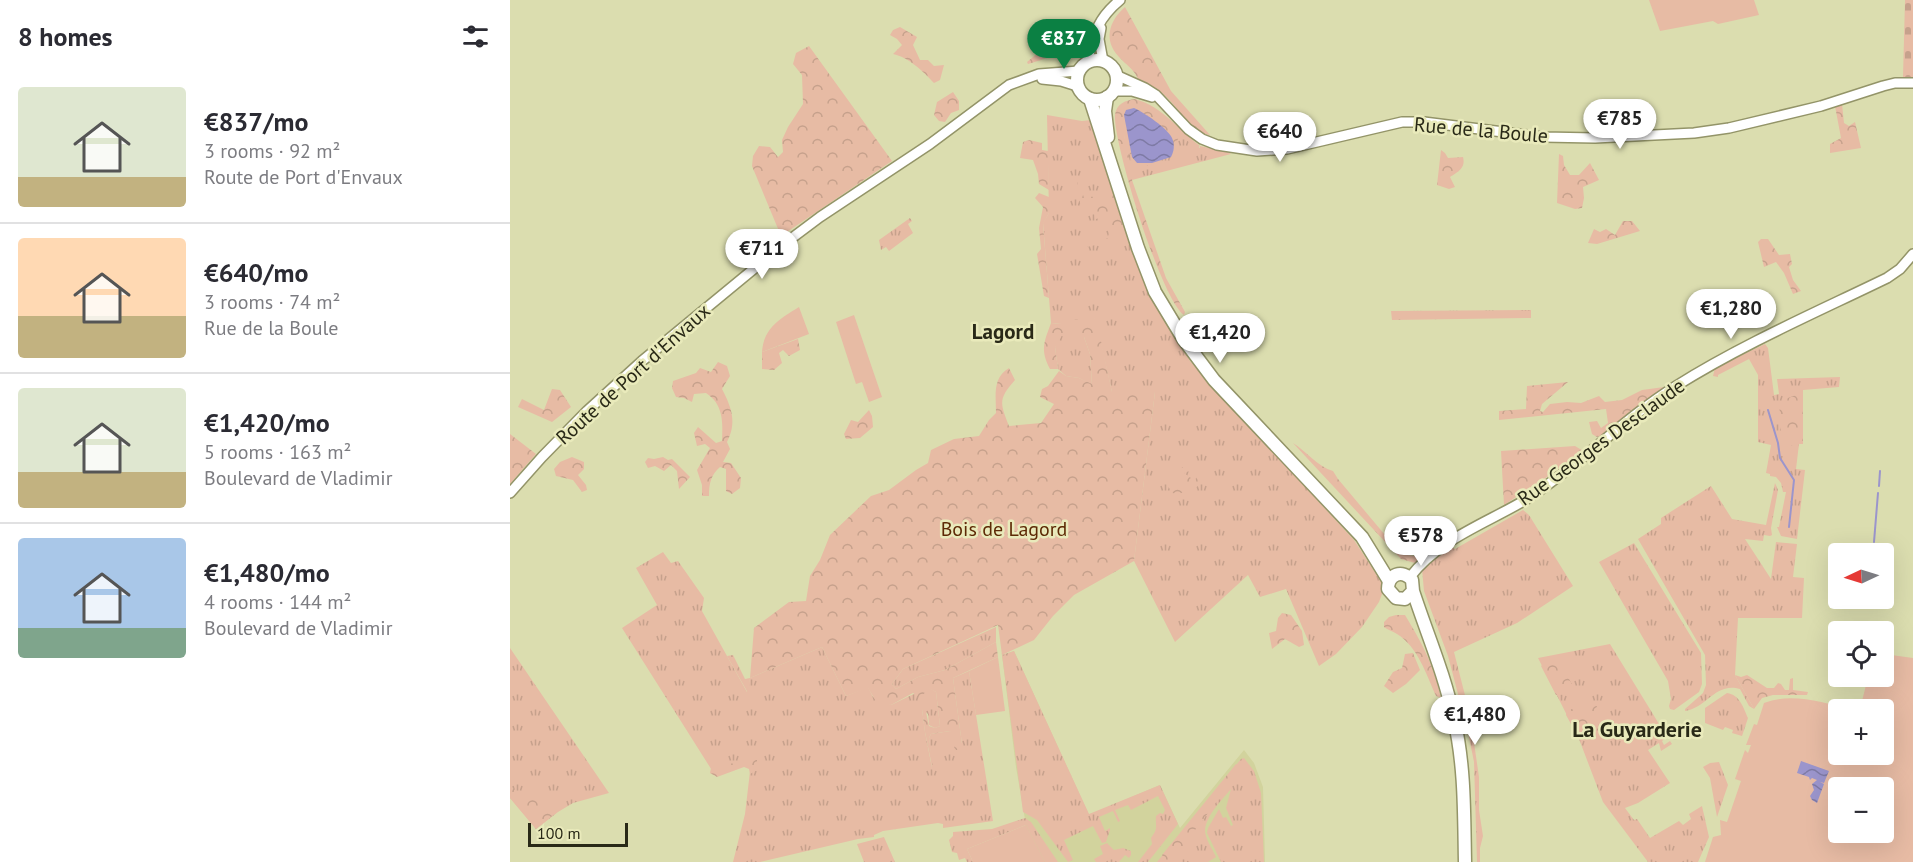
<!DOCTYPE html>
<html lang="en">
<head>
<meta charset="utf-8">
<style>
  body { margin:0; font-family:"PT Sans",sans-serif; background:#f2f2f3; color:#2b2b33; height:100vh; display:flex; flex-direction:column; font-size:22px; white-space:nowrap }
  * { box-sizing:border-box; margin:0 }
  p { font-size:20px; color:#7c7c81 }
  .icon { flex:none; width:33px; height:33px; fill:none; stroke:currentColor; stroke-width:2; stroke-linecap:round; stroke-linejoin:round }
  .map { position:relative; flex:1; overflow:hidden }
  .sheet { display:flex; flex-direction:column; background:#fff; width:510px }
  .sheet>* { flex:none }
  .needle { width:39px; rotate:266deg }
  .controls { position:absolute; left:1318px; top:543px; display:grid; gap:12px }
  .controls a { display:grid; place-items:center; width:66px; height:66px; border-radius:6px; background:#fff; box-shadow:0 6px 24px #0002; font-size:30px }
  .scale { position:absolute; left:18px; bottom:15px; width:100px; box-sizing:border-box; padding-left:6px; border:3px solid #292917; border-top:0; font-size:16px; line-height:21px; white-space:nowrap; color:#292917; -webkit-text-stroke:4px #e9eabb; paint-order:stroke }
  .price { position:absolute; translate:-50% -51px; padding:0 14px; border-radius:21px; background:#fff; color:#222; font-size:20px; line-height:39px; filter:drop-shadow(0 2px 3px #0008) }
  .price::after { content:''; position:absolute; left:50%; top:36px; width:18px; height:14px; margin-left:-9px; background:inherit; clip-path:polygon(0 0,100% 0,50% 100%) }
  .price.current { background:#0b8043; color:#fff }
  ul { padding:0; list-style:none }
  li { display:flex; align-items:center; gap:18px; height:150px; padding:0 18px }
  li+li { border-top:2px solid #e1e1e2 }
  li span { display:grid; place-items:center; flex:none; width:168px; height:120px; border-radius:6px; color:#555 }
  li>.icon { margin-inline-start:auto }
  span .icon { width:72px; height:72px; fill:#fffc; stroke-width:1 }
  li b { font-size:26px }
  h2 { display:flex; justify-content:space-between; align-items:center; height:72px; padding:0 18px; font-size:26px }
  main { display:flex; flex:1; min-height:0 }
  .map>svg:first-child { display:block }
  .built { fill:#d2d39d }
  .grass { fill:url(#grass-tufts) }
  .forest { fill:url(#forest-crowns) }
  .cemetery { fill:url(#cemetery-stones) }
  .green { fill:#e7bba4; fill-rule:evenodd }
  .water { fill:url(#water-waves) }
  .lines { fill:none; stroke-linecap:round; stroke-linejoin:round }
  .stream { stroke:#9b95cc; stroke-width:2 }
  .minor-casing { stroke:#939468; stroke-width:12 }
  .major-casing { stroke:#939468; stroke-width:15 }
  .minor { stroke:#fff; stroke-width:9 }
  .major { stroke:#fff; stroke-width:12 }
  .labels { text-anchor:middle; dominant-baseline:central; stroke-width:5; stroke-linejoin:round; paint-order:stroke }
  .street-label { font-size:20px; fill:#292917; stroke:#e9eabb }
  .park-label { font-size:20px; fill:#5d2905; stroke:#e9eabb }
  .neighbourhood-label { font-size:21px; font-weight:bold; fill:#292917; stroke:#e9eabb }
  .quarter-label { font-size:22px; font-weight:bold; fill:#292917; stroke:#e9eabb }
</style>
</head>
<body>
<main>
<section class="sheet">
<h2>8 homes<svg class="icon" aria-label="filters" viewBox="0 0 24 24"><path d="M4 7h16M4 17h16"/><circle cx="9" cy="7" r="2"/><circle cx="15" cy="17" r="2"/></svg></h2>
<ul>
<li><span style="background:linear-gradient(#dfe7d0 75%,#c2b280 0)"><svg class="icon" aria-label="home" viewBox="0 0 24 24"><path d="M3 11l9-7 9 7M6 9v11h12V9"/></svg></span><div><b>€837/mo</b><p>3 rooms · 92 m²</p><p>Route de Port d'Envaux</p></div></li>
<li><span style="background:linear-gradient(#ffd9b3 65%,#c2b280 0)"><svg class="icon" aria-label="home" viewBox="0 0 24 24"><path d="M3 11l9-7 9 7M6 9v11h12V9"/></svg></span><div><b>€640/mo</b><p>3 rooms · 74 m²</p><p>Rue de la Boule</p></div></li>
<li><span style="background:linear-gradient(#dfe7d0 70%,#c2b280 0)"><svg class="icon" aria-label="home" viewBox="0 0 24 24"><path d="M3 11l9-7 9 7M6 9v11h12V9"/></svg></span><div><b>€1,420/mo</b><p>5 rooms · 163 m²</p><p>Boulevard de Vladimir</p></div></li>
<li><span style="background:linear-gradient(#a9c7e8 75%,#7fa58c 0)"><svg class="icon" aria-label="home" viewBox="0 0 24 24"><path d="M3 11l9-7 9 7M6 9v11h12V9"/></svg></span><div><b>€1,480/mo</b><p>4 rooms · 144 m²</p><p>Boulevard de Vladimir</p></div></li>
</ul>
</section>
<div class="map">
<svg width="1403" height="862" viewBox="0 0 1403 862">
  <defs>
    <pattern id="grass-tufts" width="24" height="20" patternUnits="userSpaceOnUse" patternTransform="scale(1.5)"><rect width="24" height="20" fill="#e7bba4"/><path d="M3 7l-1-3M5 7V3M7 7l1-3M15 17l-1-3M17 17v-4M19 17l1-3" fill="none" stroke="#c6a18c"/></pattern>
    <pattern id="forest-crowns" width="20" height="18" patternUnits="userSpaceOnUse" patternTransform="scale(1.5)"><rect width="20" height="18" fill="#e7bba4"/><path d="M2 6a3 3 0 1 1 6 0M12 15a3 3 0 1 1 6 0" fill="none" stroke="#c6a18c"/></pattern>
    <pattern id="cemetery-stones" width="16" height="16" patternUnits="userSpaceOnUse" patternTransform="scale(1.5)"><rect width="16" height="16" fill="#e7bba4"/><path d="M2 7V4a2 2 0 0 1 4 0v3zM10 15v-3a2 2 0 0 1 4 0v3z" fill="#c6a18c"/></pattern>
    <pattern id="water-waves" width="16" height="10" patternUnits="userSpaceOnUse" patternTransform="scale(1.5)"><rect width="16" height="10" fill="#9b95cc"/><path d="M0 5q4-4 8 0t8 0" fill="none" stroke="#7e7aa5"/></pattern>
  </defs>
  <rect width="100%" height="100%" fill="#dbddaf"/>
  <path class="built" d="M504 651 579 815 650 785 670 828 734 750 744 763 753 787 755 862H463L516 825 506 767 492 655Z"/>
  <g class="grass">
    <path d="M627 103 690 148V146L718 152 721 154 622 180 614 149 616 106Z"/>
    <path d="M537 115 572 121 581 120 642 296 680 361 844 540 872 583V594L869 602 852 627 826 654 809 666 776 589 750 597 738 575 665 642 624 561 645 392H602L585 318 561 337H574L580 354 582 385 569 378 556 376 548 369 545 347 551 324 541 323 533 223 539 213Z"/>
    <path d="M400 218 402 221 398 224 403 233 379 251 376 247 371 250 369 240Z"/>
    <path d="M1021 310V318L882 320 881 311Z"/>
    <path d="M1255 344 1258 348 1264 395 1269 394 1267 379 1330 377 1329 387 1293 390V444H1289L1286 469 1295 470 1287 539 1271 536 1267 527H1269L1276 492H1273L1271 483 1266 477 1260 476V474L1256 473 1261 445 1248 442V375L1239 359 1208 375V377L1203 376 1205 368Z"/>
    <path d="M1265 483 1268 490 1261 528 1262 535 1260 536 1254 535 1253 541 1235 539 1261 579 1266 542 1287 544 1283 577 1294 578 1292 618H1228L1225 675 1244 709 1239 706 1230 689C1205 682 1197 708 1175 711V709L1193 693 1196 685 1195 655 1128 539 1151 524V518L1201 486 1222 519 1256 525Z"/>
    <path d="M1013 510 1019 515 1063 586 1007 623 944 652 960 715 969 777V810L973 836 970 848V862H967L964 762 958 732 938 656 914 591 912 569 941 547 945 549Z"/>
    <path d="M1124 543 1191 653 1192 684 1189 692 1164 710 1160 709 1159 706 1161 699 1158 681 1089 562Z"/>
    <path d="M153 552 161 563 168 561 194 598 192 611 237 692 240 678 312 647 336 696 358 687 363 697 381 705 418 687 426 692 430 726 425 728 419 725 418 714 412 709 415 732 422 768 419 738 421 734 440 731 452 744 443 678 459 671 483 821 433 828V824L428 823 373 831 364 835V837L348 839 250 862H223L235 814 241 763 203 772 112 628 147 605 126 568Z"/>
    <path d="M486 627V642L435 670 408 677 386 689 382 684 393 669Z"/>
    <path d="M1100 644 1157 737 1152 741 1154 745 1160 741 1162 744 1151 751 1149 743 1138 750 1160 783 1128 803 1115 808 1124 820 1127 819 1140 838 1169 821 1173 825 1181 819 1179 814 1192 806 1199 837 1188 862H1138L1093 802 1069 739 1028 658Z"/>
    <path d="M0 648 99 793 63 803 48 812 26 829 0 798Z"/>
    <path d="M504 651 579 814 650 785 668 824 638 862H628L642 844 641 838C649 827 645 827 646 816L650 813 653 814 655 810 648 796 621 810 618 805 605 810 610 821 608 822 603 811 589 817 595 831 600 828V830L596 842 592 843 583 826 554 840 563 860 558 862 527 820 513 812 492 655Z"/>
    <path d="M1217 693C1230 695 1233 707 1238 718L1232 736 1222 733 1223 730 1215 727 1213 730 1195 723V708Z"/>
    <path d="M734 758 744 771 751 793 754 862H711L697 833 698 828 709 809 713 818 716 817 721 826 723 825 716 808 721 789C712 800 697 814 695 830 695 839 703 850 706 857L698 862H647L731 759Z"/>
    <path d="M1209 762 1218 785 1207 817 1200 778 1193 767 1200 763Z"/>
    <path d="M515 818 521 822 548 862H535L516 825 457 849 463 862H457L455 858 449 860 447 853 442 852 439 840 443 836V832L482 829Z"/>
    <path d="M374 837 385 862H354L347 844Z"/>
    <path d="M597 843 604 850 613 848 621 851V855L619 858 615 855 609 862H586L584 859 593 854 590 846Z"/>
  </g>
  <g class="forest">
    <path d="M615 7 661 91 700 135C679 132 668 106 653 94 646 87 637 83 628 79 624 69 616 65 609 57 593 40 599 21 615 7Z"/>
    <path d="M575 25C567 50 542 57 518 64L517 62 546 38Z"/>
    <path d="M390 27 407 37 403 45 410 60H418L424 66 434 65 430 80 424 83C414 72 398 57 383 54L392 45 387 39 380 35 383 30Z"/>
    <path d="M299 46 382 161 271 236 242 166 243 156 249 146 260 147 268 157 273 152 272 140 278 127 293 104 292 75 283 64 286 53Z"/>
    <path d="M443 92 449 101V110L441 113 435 122 429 121 424 115 427 102Z"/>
    <path d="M625 99C653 107 668 129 690 146L687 148 672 137 668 139 664 147 661 137 637 115 634 163 640 162 638 166H627L623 164 614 135 622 170V180L656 278 675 312 674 315C652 301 603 143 605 115 606 104 616 100 625 99Z"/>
    <path d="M1332 104 1334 123 1339 126 1345 122 1351 148 1320 153V144L1331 138 1325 106Z"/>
    <path d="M519 140 532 143V150L538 151 539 190 529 184 528 174 523 160 510 158 513 142Z"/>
    <path d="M931 150 935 153 938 158 953 157C956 168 948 172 940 177L945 187 939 189 927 185Z"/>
    <path d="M1049 154 1053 156 1054 165 1060 175H1069L1080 163 1089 180 1073 187 1074 198 1072 208 1065 209 1047 203Z"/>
    <path d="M567 180 569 182 574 198 605 193 621 243 613 245 603 241 577 247 579 242 598 238 601 221 597 214 593 218 585 219 584 211 578 203H570Z"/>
    <path d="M529 193 539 197V213L533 224 539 298 534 296 527 254 531 249 529 228 533 207 525 198Z"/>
    <path d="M1113 221H1122L1130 231 1087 244 1078 243 1084 229 1090 232 1096 229 1105 235Z"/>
    <path d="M1251 239H1258L1269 255 1280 254 1282 264 1279 267 1283 280 1291 291 1283 294 1274 273 1266 262 1254 267 1248 242Z"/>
    <path d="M586 318 602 392H645L624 561 564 595 543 616 524 640 492 655 488 625 393 669 382 684 386 689 408 677 435 670 486 642 488 657 443 678 452 744 447 750H445L440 731 421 734 419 738 425 781 415 732 412 709 415 707 419 726 425 728 430 726 426 692 418 688 411 698 403 693 381 705 367 703 358 688 336 696 312 647 240 678 238 693 217 656 223 655 235 679 240 678 244 628 279 602 296 601 300 576 310 560 320 535 361 496 379 490 406 470 418 463 421 450 444 439 469 436 479 420 486 413C486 396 482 378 499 368L505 380C488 399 490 403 499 426L531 423 544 404 530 397 532 389 538 386 549 371 556 376 569 378 582 384 580 354 574 337H561L557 324 560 320Z"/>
    <path d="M541 323 551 324 554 332 545 347 548 369H540C530 350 534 342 541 323Z"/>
    <path d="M288 339 290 350 279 356 273 350 269 353 272 363 264 370 252 369V352Z"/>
    <path d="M208 362 217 366 220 376 212 389C222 408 227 423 217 442L220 449 213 462 221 463 231 478 230 488 222 494 216 491V469L210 467C201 475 199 483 199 496H192V485L187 470 200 448 195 444 187 446 184 433 188 427 206 443 212 441C213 421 213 404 196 393L184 394 182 402 174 398 166 397 162 388 163 381 186 373 190 368 201 372Z"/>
    <path d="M1058 382 1032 404 1030 411 1033 412 1040 404 1057 402 1071 403 1089 396 1095 402 1112 400 1132 390 1154 387 1094 435 1087 437 1082 434 1079 422 1087 421 1091 428 1098 423 1096 409 989 420V411L1016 409 1017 386Z"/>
    <path d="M42 389 50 390 61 407 42 422 8 407 12 399 34 410Z"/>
    <path d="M1289 394 1293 395V444H1289L1288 448C1267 442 1269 421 1270 403L1275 399Z"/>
    <path d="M359 410 362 416 363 427 350 438 336 439 334 434 341 420 348 422Z"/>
    <path d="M0 434 26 454 0 484Z"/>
    <path d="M783 443C796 451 808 467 823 471L828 479 891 554 904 556 920 543 951 529 905 563 891 559Z"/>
    <path d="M1065 446 1075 452 994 505 991 451Z"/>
    <path d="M62 457 74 462V469L68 475 76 485 77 490 72 492 63 480 46 476 44 469 50 462Z"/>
    <path d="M153 457 158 460 162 459 180 477 169 489 167 471 161 465 154 471 145 466 138 468 135 462 138 458 144 459Z"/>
    <path d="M685 464V466L682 470 674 473 685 481 687 475 695 471 697 474C692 487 677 495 662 493L658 486C664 471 670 466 685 464Z"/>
    <path d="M772 613 781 615 792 631 794 645 789 647 775 639 762 649 759 633 766 631 768 618Z"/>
    <path d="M886 615H895C913 645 923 663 931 698L926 696C916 674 908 647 887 634 882 631 878 630 874 627V622L879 617Z"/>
    <path d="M903 653 910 670 896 684 883 693 874 686 883 672 892 668 895 654Z"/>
    <path d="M1057 657 1063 660 1064 670 1058 677 1065 690 1061 694 1046 695 1031 666 1038 659 1044 663Z"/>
    <path d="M1225 675 1231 677 1237 675 1257 688H1264L1268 683 1271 684 1275 690H1279L1280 679 1283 678V690L1298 692 1297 695H1263L1252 698 1244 709Z"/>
    <path d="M1078 702 1087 706 1085 711 1075 713 1079 719H1086L1089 727 1084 732 1080 730 1074 721 1069 724H1061L1056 715 1057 710 1073 707Z"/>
    <path d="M240 758 247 760V770L240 774 239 769 234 767 207 777 200 773 201 768 204 764 210 767Z"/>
    <path d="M726 764 730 768 727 775 685 830 675 847 672 860 670 862H655L652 855Z"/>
    <path d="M22 778 46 813 26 829 0 798V787L6 790 7 799 11 804 15 792 21 788 20 781Z"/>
  </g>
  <path class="cemetery" d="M1395 0H1403V77H1393Z"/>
  <g class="green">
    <path d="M1139 0H1244L1249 15 1208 24 1203 21 1150 31Z"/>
    <path d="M289 307 299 334 252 352C254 327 270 319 289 307Z"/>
    <path d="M344 315 372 397 359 402 352 382 346 384 326 322Z"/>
    <path d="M1374 654 1403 658V862H1195L1203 837 1211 835 1210 820 1217 822 1231 781 1225 779 1235 750 1238 753 1241 745H1236L1244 724 1247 725 1254 703C1282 692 1313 703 1341 709L1329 710V754H1374V710L1350 709 1358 677 1374 676ZM1329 788H1374V832H1329Z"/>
    <path d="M488 657 495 711 466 715 459 671Z"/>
    <path d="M516 825 535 862H463L457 849Z"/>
  </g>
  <g class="water">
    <path d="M624 108C635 113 657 128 662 138 665 145 664 151 661 157L642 163H627L622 157 614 115 616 110Z"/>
    <path d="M1291 761 1319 771 1314 783 1310 782 1314 784 1307 803 1302 800 1300 796 1304 790 1302 784 1307 780 1302 778 1300 780 1299 777 1287 773Z"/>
  </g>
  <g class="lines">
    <g class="stream">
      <path d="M1258 410 1268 443 1270 458 1284 480 1279 527"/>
      <path d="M1369 486 1370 471"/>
      <path d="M1364 542 1368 493"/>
    </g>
    <defs>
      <g id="minor">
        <path d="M591 28 589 39 593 61"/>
        <path d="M577 63C584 35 586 20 610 0"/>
        <path d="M606 75 635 88 646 95 678 129 692 139 707 145 747 151 777 149 892 122H914L1033 137 1085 138 1184 133 1219 128 1311 106 1373 86 1385 83H1403"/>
        <path d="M532 79 551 81 567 86"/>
        <path d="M603 91H622L642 97"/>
        <path d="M0 493 32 457 77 411 132 361 274 244 310 217 420 144 499 85 529 74 569 71"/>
        <path d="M900 577C929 539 977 523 1017 499 1070 465 1113 419 1166 386 1233 344 1307 312 1377 278L1390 269 1403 254"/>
      </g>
      <g id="major">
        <circle cx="587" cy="80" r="20"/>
        <path d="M597 97 595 111 598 137"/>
        <path d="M580 99 628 248 645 292 674 340 704 380 852 537 879 581"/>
        <path d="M903 591 895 599 886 598 878 589C878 574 892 569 902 580L903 591C917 634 935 675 944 719 955 766 954 814 955 862"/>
      </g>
    </defs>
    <use href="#minor" class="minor-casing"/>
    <use href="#major" class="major-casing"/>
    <use href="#minor" class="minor"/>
    <use href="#major" class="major"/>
  </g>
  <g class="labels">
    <g class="street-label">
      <text transform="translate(971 130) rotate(5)">Rue de la Boule</text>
      <text transform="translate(123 374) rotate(-42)">Route de Port d'Envaux</text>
      <text transform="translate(1091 442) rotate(-36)">Rue Georges Desclaude</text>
    </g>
    <g class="park-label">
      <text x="494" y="529">Bois de Lagord</text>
    </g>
    <g class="neighbourhood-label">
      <text x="493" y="331">Lagord</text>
    </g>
    <g class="quarter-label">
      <text x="1127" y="729">La Guyarderie</text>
    </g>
  </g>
</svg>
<div class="controls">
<a><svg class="needle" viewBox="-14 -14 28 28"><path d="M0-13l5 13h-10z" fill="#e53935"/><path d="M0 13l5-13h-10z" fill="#7c7c81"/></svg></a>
<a><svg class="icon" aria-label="locate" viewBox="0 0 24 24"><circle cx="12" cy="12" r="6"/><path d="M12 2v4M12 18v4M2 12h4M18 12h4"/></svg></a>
<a>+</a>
<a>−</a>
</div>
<div class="scale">100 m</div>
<b class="price current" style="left:554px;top:70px">€837</b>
<b class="price" style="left:1110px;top:150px">€785</b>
<b class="price" style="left:770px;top:163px">€640</b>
<b class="price" style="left:252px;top:280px">€711</b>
<b class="price" style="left:1221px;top:340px">€1,280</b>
<b class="price" style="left:710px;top:364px">€1,420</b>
<b class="price" style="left:911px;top:567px">€578</b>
<b class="price" style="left:965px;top:746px">€1,480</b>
</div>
</main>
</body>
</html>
